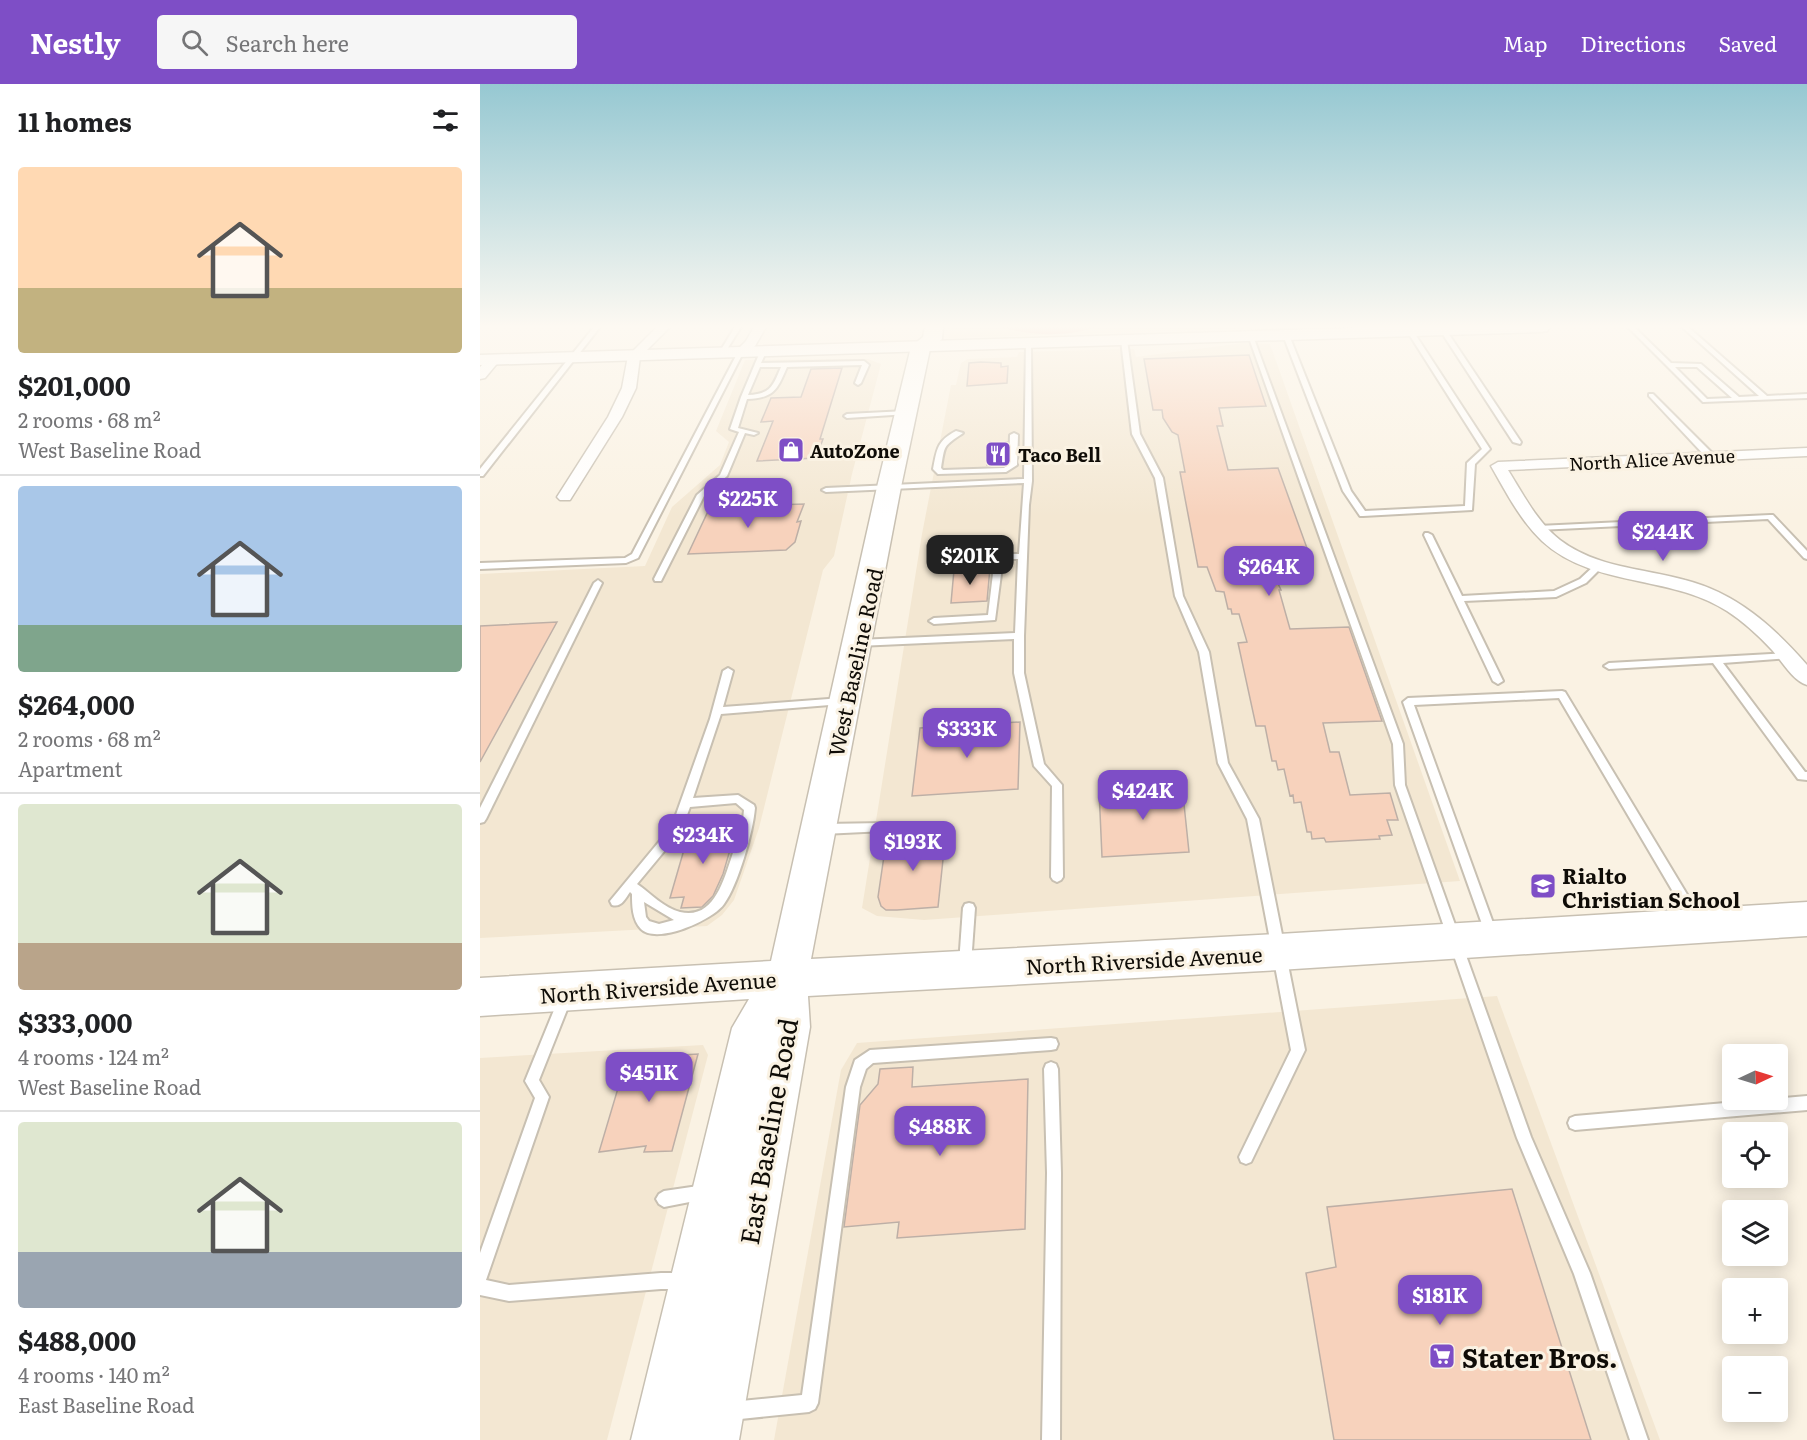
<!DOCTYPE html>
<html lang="en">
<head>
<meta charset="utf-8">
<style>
  body { margin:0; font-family:Literata,serif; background:#f6f6f6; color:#202124; height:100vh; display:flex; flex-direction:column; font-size:22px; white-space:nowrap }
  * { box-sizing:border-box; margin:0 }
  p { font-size:20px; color:#757577 }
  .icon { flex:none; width:33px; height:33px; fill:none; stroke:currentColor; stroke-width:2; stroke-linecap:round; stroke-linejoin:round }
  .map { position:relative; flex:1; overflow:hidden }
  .sheet { display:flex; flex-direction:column; background:#fff; width:480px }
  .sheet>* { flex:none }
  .needle { width:39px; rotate:86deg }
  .tools { position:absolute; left:1242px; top:960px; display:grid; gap:12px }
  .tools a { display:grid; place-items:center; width:66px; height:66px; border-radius:6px; background:#fff; box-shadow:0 3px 15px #0003; font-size:30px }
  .price { position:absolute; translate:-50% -51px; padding:0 14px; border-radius:12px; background:#7e4ec6; color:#fff; font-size:20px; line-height:39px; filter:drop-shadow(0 2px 3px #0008) }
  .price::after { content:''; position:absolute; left:50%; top:36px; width:18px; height:14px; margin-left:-9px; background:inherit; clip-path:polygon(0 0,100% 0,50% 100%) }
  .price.active { background:#222; color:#fff }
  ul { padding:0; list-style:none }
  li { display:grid; align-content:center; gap:12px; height:318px; padding:0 18px }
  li+li { border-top:2px solid #e0e0e0 }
  li span { display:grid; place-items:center; height:186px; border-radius:6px; color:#555 }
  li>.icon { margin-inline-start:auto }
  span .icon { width:108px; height:108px; fill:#fffc; stroke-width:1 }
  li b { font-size:26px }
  h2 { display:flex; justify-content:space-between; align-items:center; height:72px; padding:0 18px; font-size:26px }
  header { display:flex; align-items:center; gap:36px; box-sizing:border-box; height:84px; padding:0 30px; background:#7e4ec6; color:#fff }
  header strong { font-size:28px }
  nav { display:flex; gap:33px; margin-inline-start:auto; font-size:21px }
  .search { width:420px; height:54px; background:#f6f6f6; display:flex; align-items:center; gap:15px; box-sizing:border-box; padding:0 21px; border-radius:6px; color:#757577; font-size:22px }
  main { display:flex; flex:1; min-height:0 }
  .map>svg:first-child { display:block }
  .built { fill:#f3e7d2 }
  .green { fill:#efb0ab }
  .building { fill:#f7d2bc; stroke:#bdafa6; stroke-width:1.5 }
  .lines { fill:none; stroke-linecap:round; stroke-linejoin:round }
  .lane-casing { stroke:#c8c0b2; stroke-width:4 }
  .street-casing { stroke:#c8c0b2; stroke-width:3 }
  .secondary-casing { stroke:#c8c0b2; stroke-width:3 }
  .primary-casing { stroke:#c8c0b2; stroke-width:3 }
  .lane { fill:#fff; fill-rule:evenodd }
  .street { fill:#fff; fill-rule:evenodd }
  .secondary { fill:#fff; fill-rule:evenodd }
  .primary { fill:#fff; fill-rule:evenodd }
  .labels { text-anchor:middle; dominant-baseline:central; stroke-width:6; stroke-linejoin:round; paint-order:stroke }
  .far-poi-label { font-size:18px; font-weight:bold; fill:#0f0c07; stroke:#faf2e3; text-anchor:start }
  .far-street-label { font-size:18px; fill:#0f0c07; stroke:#faf2e3 }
  .street-label { font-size:21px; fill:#0f0c07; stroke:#faf2e3 }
  .poi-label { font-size:21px; font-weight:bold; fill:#0f0c07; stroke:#faf2e3; text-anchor:start }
  .near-street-label { font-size:26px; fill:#0f0c07; stroke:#faf2e3 }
  .near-poi-label { font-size:26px; font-weight:bold; fill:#0f0c07; stroke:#faf2e3; text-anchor:start }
</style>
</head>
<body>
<header>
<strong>Nestly</strong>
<div class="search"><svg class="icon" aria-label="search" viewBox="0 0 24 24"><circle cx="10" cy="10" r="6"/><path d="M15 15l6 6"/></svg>Search here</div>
<nav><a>Map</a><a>Directions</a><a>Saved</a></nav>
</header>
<main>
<section class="sheet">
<h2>11 homes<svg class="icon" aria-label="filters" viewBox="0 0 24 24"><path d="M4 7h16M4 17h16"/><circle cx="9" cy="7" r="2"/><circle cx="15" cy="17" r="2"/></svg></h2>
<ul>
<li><span style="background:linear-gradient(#ffd9b3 65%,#c2b280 0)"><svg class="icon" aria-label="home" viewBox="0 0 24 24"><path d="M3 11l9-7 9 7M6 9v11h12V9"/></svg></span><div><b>$201,000</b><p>2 rooms · 68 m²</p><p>West Baseline Road</p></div></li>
<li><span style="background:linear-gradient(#a9c7e8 75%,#7fa58c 0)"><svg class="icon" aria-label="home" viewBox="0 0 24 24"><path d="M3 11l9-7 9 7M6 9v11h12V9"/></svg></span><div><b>$264,000</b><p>2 rooms · 68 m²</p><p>Apartment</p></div></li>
<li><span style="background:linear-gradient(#dfe7d0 75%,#b9a48a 0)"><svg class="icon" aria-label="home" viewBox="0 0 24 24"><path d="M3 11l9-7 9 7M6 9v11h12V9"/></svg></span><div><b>$333,000</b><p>4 rooms · 124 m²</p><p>West Baseline Road</p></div></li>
<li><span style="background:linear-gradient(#dfe7d0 70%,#9aa5b1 0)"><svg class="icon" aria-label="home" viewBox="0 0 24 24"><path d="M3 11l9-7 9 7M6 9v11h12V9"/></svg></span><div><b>$488,000</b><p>4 rooms · 140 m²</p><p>East Baseline Road</p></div></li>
</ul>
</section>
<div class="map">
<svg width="1327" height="1356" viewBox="0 0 1327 1356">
  <rect width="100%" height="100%" fill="#faf2e3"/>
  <g class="built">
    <path d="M471 243H811L469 254Z"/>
    <path d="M763 259 790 260 980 797 444 836 397 832 382 824 442 450 471 301H476L481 279 488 275 537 273 539 268 654 265 656 273Z"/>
    <path d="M388 275 401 280 372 390 354 472 343 486 279 744 254 816 242 831 227 842 0 854V490L165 482 192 423 240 381 249 358 236 347 265 276Z"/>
    <path d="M1017 912 1180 1356H294L361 986 377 959Z"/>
    <path d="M223 961 228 971 127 1356H0V974Z"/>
  </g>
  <path class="green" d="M521 243H616C586 253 551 252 521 243Z"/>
  <g class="building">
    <path d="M769 271 786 322 739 324 743 342H737L748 386 798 384 832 478 789 480 801 506H799L810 545 869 543 902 637 843 639 850 668H859L870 711 910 709 918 736H907L912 751 899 752 900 755 846 758 844 754 832 755 831 748H827L821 718 814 719 813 711 810 712 804 685 798 686 796 677H792L785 642H776L758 559 767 558 759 530H752L751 525H748L744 508 736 507 727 483H718L700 388H705L698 351 692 348 683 334 682 326H673L664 275Z"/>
    <path d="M501 278 521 279V283L528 282 527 299 487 302 489 279Z"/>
    <path d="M362 284 340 355H343L336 374 277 377 293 337 281 338 291 314 321 313 331 285Z"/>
    <path d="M510 358H528L525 380 507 381Z"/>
    <path d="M324 420 317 438 321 437 315 458 306 466 208 470 230 423Z"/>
    <path d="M510 484 507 517 471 519 474 486Z"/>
    <path d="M77 538 0 678V542Z"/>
    <path d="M540 638 538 705 432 712 440 644Z"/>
    <path d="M702 701 709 768 622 773 619 706Z"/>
    <path d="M257 742 243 790 233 812 222 823 201 824 204 813 190 814 210 745Z"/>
    <path d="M466 747 458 823 417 826H406L401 822 398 813 404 772H408L411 751Z"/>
    <path d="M218 970 192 1067 164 1068 166 1062 119 1068 147 974Z"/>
    <path d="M433 983 432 1003 548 995 545 1145 417 1154 419 1138 364 1143 380 1021 398 1000 400 985Z"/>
    <path d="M1032 1105 1111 1356H854L826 1189 856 1183 847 1123Z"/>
  </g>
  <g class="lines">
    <defs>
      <g id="lane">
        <path d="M114 243H120L3 392H0V385Z"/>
        <path d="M255 243H261L244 270H240L239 269Z"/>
        <path d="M1148 243H1154L1191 279 1221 280 1259 313 1279 312 1202 243H1208L1287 312 1327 310V314L1223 318ZM1195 283H1217L1252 314 1227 315Z"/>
        <path d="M961 245 966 246 1041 358 1040 360 1033 358 960 246Z"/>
        <path d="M928 246 933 247 1010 365 995 380 992 426 883 432H880L863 407 803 251 806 249 809 251 871 407 885 427 985 422 987 379 1002 365 927 247Z"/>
        <path d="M768 251 773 252 923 660 925 701 1051 1053 1110 1189 1168 1356H1150L1094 1190 1037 1054 915 701 913 660Z"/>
        <path d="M644 254 647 256 660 350 683 394 703 512 729 568 748 679 779 735 825 966 771 1078 766 1080 761 1078 759 1073 811 966 767 735 738 679 719 568 695 512 675 394 652 350 641 256Z"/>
        <path d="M546 258 551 259 552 397 549 421 544 552V589L564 680 582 701 583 793 581 796 577 798 573 796 571 793 572 702 554 682 534 589V555L378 562 373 559 378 556 535 549 538 475H523L515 536 454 540 449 537 454 534 508 531 515 473 519 470H539L544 399 346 408 342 406 346 404 544 395Z"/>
        <path d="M283 266 286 268 281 279 384 277 389 281 381 299 378 301 375 299 382 281 307 283C297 306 294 314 267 315L258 344 278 349 274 351 265 349 247 392 224 412 182 495 181 497H175L174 495 217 411 240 391 259 348 250 345 261 313 280 268ZM280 283H301C293 302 291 310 268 311Z"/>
        <path d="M258 268 263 269 158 474 146 479 0 485V479L145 474 152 470Z"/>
        <path d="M1169 310H1173L1233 370V374H1227L1169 312Z"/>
        <path d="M426 327 428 328V330L367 334 364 332 367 330Z"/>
        <path d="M476 347 483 349C463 363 465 360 461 384L463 386 524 384 529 380 530 351 534 349 538 351 537 381 526 388 458 390 453 385C457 365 457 357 476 347Z"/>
        <path d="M1290 431H1293L1327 467V475L1324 474 1288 435 1058 446 1054 444 1058 442Z"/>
        <path d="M945 449H948L952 451 982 512 1074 507 1100 495 1115 481H1121L1122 483 1106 499 1076 513 984 517 1023 597 1018 600 1013 597 944 451Z"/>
        <path d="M118 496 122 499 6 735 4 738 0 739V724L114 499Z"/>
        <path d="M1309 569 1314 572 1312 574 1243 579 1325 688H1327V696L1318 695 1233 579 1129 585 1124 582 1129 579Z"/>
        <path d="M248 584 253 587 243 623 362 614 367 617 362 620 241 630 213 714 258 711 274 721 275 724C273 748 258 801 244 820 233 836 177 861 161 845 152 836 152 821 152 810L150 808C145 815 141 824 132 821L130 817 192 742 230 635 243 587ZM256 719 264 726C263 743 256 758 251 775 243 798 233 836 200 828 184 824 170 809 157 800L201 747 210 723ZM164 818 194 836 179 840 169 837 166 833Z"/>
        <path d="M1082 607 1085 608 1220 832 1222 836 1220 840 1216 841 1212 840 1079 614 934 621 1017 850 1015 854 1011 855 1007 854 923 618 928 614Z"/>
        <path d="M405 739 409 740 411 743 409 746 405 747 343 750 339 748 337 745 339 742 343 740Z"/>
        <path d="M489 819 493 820 495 824 491 880 489 884 485 886 481 884 479 880 483 824 485 820Z"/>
        <path d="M86 907 91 909 92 913 59 996 69 1013 6 1196 29 1201 181 1189H203L209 1191 211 1197 209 1203 203 1205H181L29 1217 0 1211V1169L55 1014 45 997 81 909Z"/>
        <path d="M571 954 576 955 578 960 576 965 571 966 393 979 386 985 380 1003 338 1319 335 1325 329 1328 251 1336 245 1333 242 1327 245 1321 251 1318 322 1311 366 1003 375 976 390 966Z"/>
        <path d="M571 978 576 980 578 985 581 1089 580 1356H562L567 1089 564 985 566 980Z"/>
        <path d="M1327 1012V1026L1095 1046 1090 1044 1088 1039 1090 1034 1095 1032Z"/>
        <path d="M225 1101 230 1103 232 1108 230 1113 225 1115 184 1123 179 1120 176 1115 179 1110 184 1107Z"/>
      </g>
      <g id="street">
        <path d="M177 243H190L160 273 156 304 142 333 90 416H80L77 413 128 333 142 304 148 272Z"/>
        <path d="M274 243H286L275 262 264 272H256L254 269 266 257Z"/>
        <path d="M14 272 20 276 5 294 0 295V283L10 273Z"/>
        <path d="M1327 364V372L1028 386C1043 410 1057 438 1080 456 1117 484 1162 484 1205 496 1256 509 1293 542 1327 581V601C1313 597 1302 577 1292 566 1279 552 1264 538 1247 527 1189 490 1113 504 1062 457 1040 436 1026 408 1011 382L1018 378Z"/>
      </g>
      <path id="secondary" d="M904 243H1070L1067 247 1061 248 0 281V271Z"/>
      <path id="primary" d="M445 243H463L462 255 450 265 421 403 331 875 799 850 1327 818V852L799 886 328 912 330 943 259 1356H151L252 944 269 915 0 932V894L291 877 397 403 431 263 443 253Z"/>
    </defs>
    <use href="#lane" class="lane-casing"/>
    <use href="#street" class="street-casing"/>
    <use href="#secondary" class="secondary-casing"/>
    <use href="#primary" class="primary-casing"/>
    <use href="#lane" class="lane"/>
    <use href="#street" class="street"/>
    <use href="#secondary" class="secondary"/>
    <use href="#primary" class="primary"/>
  </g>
  <linearGradient id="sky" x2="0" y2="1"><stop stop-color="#96c8d2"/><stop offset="0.56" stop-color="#fdf9f2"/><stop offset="1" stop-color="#fdf9f2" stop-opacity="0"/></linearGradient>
  <rect width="1327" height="433" fill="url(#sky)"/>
  <defs>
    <symbol id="shop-square" viewBox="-11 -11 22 22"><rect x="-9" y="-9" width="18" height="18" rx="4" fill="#7e4ec6" stroke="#faf2e3"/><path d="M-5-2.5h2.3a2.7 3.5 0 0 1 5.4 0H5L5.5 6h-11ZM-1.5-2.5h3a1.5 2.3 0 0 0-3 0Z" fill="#fff"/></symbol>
    <symbol id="restaurant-square" viewBox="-11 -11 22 22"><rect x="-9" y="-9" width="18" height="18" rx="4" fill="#7e4ec6" stroke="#faf2e3"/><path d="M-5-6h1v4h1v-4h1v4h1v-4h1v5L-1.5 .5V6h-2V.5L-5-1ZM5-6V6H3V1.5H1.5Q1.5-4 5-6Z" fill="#fff"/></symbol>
    <symbol id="school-square" viewBox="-11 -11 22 22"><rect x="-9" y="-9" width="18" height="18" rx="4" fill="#7e4ec6" stroke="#faf2e3"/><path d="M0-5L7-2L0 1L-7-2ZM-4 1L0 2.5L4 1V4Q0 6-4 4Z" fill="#fff"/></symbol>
    <symbol id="supermarket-square" viewBox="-11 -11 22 22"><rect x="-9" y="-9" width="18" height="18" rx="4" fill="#7e4ec6" stroke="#faf2e3"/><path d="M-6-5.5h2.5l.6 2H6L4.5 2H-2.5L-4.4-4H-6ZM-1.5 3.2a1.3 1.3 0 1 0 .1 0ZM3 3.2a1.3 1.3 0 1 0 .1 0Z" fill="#fff"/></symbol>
  </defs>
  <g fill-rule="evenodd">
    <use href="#shop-square" x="296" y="351" width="30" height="30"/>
    <use href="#restaurant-square" x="503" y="355" width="30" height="30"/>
    <use href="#school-square" x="1048" y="787" width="30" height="30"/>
    <use href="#supermarket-square" x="947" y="1257" width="30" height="30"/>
  </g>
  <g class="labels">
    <g class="far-poi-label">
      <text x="330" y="366">AutoZone</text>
      <text x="538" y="370">Taco Bell</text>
    </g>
    <g class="far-street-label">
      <text transform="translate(1172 375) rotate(-3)">North Alice Avenue</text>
    </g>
    <g class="street-label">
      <text transform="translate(374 578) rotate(-78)">West Baseline Road</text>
      <text transform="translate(664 875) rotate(-3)">North Riverside Avenue</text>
      <text transform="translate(178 902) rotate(-4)">North Riverside Avenue</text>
    </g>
    <g class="poi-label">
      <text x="1082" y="790">Rialto<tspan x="1082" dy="24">Christian School</tspan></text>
    </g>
    <g class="near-street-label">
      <text transform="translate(287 1047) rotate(-80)">East Baseline Road</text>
    </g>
    <g class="near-poi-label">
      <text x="982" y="1272">Stater Bros.</text>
    </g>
  </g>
</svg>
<div class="tools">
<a><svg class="needle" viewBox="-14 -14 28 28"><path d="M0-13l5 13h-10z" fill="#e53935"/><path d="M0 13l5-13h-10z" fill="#757577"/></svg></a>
<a><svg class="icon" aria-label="locate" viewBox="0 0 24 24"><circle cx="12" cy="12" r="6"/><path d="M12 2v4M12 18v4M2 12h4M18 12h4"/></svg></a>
<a><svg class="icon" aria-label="layers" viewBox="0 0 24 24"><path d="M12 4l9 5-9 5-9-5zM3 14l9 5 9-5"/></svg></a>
<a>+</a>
<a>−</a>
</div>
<b class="price" style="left:268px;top:445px">$225K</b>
<b class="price" style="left:1183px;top:478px">$244K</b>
<b class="price active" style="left:490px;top:502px">$201K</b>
<b class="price" style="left:789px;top:513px">$264K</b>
<b class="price" style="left:487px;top:675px">$333K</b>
<b class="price" style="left:663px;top:737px">$424K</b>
<b class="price" style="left:223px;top:781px">$234K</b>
<b class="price" style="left:433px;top:788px">$193K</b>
<b class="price" style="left:169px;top:1019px">$451K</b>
<b class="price" style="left:460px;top:1073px">$488K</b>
<b class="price" style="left:960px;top:1242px">$181K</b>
</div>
</main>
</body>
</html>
